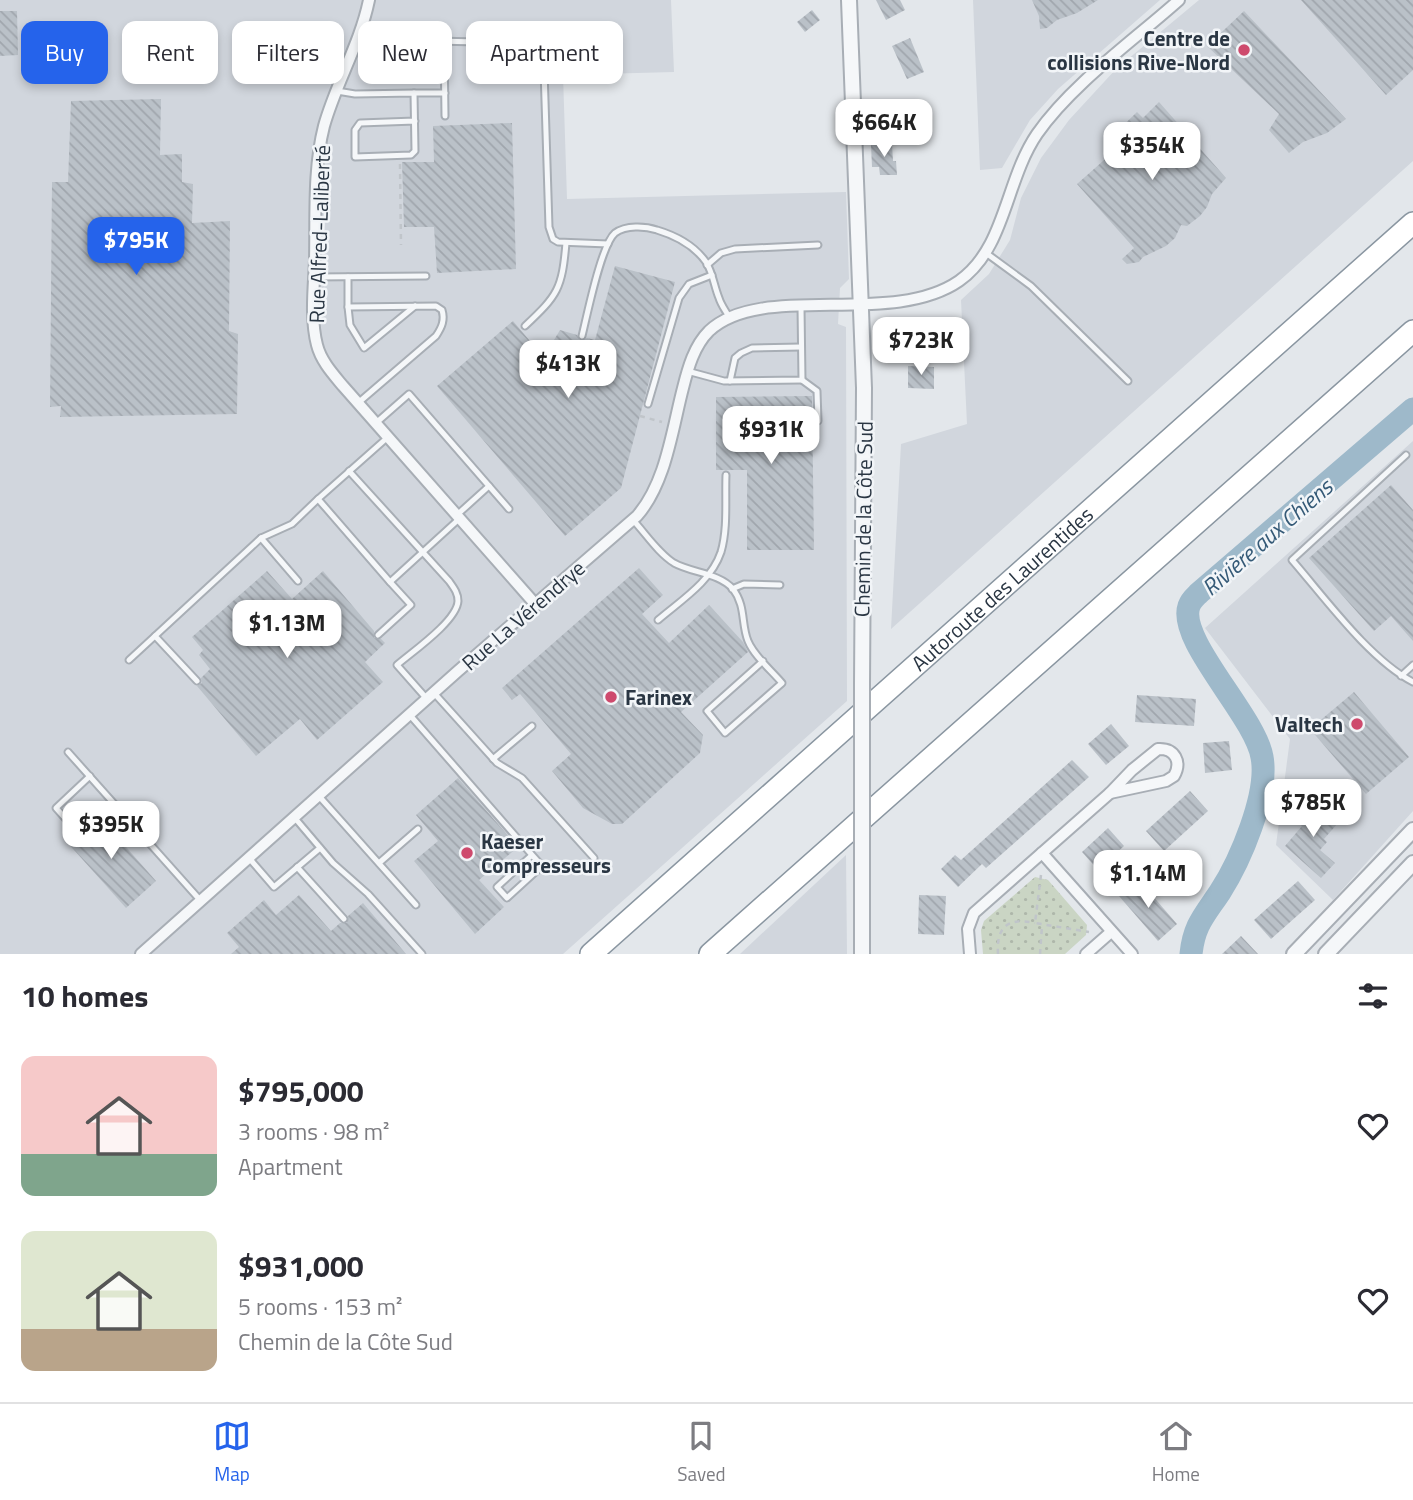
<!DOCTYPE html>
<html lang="en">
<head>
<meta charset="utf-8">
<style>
  body { margin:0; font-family:"Titillium Web",sans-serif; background:#f2f2f3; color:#2b2b33; height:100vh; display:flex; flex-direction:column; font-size:26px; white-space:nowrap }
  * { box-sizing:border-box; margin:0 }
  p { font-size:23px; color:#7c7c81 }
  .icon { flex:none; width:38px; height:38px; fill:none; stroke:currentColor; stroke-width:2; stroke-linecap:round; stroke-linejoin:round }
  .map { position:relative; height:954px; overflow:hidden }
  .sheet { display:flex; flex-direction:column; background:#fff; flex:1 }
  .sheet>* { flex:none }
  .top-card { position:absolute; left:21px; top:21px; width:700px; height:63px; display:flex; gap:14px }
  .price { position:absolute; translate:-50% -60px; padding:0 16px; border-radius:14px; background:#fff; color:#222; font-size:23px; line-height:46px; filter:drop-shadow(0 2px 4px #0008) }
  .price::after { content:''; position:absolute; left:50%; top:42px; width:21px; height:16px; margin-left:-10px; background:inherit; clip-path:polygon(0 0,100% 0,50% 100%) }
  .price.selected { background:#2563eb; color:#fff }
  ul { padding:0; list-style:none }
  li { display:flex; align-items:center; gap:21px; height:175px; padding:0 21px }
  li span { display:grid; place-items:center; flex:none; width:196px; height:140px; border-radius:14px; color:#555 }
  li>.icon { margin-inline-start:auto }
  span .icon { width:84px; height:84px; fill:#fffc; stroke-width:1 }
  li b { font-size:30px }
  h2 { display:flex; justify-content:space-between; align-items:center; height:84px; padding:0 21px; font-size:30px }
  .chip { padding:0 24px; border-radius:14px; background:#fff; box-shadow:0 4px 10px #0003; font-size:24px; line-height:63px }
  .chip.selected { background:#2563eb; color:#fff }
  .tabs { display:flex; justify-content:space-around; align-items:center; height:98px; border-top:2px solid #e1e1e2; background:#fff; font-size:19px; color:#7c7c81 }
  .tabs a { display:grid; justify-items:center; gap:4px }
  .tabs .selected { color:#2563eb }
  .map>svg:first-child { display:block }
  .built { fill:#d1d6dd }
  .grass { fill:url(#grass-dots) }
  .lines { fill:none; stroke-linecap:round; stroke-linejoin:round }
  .river { stroke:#9eb9ca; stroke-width:23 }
  .building { fill:url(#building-back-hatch) }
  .service-casing { stroke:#a8aeb5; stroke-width:9 }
  .minor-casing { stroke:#a8aeb5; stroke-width:14 }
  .tertiary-casing { stroke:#a8aeb5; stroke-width:18 }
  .motorway-casing { stroke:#8a96a1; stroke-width:24 }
  .path { stroke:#c0c5ca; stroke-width:2.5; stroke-dasharray:5 5; stroke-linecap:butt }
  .service { stroke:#f5f7f9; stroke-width:5 }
  .minor { stroke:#f5f7f9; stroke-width:10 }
  .tertiary { stroke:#f5f7f9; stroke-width:14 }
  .motorway { stroke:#fff; stroke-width:21 }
  .tertiary-bridge-casing { stroke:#a8aeb5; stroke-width:18; stroke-linecap:butt }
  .tertiary-bridge { stroke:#f5f7f9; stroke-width:14 }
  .poi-dot { fill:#ce4a6d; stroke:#f2f5f8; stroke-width:2.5 }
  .labels { text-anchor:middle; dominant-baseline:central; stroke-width:5; stroke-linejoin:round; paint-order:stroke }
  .poi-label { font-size:21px; font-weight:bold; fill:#2a3643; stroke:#f2f5f8; text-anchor:end }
  .street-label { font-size:21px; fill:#2a3643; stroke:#f2f5f8 }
  .water-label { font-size:23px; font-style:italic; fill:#355a77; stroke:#f2f5f8 }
</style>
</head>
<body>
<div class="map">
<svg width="1413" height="954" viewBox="0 0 1413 954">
  <defs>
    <pattern id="grass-dots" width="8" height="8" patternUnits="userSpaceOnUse" patternTransform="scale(1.75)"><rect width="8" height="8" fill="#cad5c4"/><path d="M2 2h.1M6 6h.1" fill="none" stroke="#aeb7aa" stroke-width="1.8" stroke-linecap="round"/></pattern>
    <pattern id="building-back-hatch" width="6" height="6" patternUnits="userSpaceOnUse" patternTransform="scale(1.75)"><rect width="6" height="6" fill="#bac1c8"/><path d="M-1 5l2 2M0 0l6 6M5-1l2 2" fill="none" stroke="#a0a6ad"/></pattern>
  </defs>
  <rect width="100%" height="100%" fill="#e3e7eb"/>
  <g class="built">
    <path d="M0 0H671L674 72 563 75 567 199 846 192 849 279 840 288 838 324 846 327 847 701 563 954H0Z"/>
    <path d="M973 0H1160L1058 89 1030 120 1002 168 980 170Z"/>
    <path d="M1199 0H1413V161L891 629 901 444 967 424 961 300 989 274 1010 240 1021 198 1041 158 1069 120 1116 69Z"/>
    <path d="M1413 441V811L1333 900 1276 845 1290 739 1205 628Z"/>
    <path d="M846 855 847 954H740Z"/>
  </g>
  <path class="grass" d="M1035 877 1048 880 1087 925 1086 935 1065 954H983L981 930 984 921Z"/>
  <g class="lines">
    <path class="river" d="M1191 954C1194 925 1204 916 1220 892 1240 861 1269 794 1262 757 1255 716 1177 640 1189 606 1191 600 1195 597 1199 593L1413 409"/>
  </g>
  <g class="building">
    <path d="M876 0H900L905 10 886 20Z"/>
    <path d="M1032 0H1098L1077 13 1057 20 1047 28 1040 29 1039 16Z"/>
    <path d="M1301 0H1413V70L1386 95Z"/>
    <path d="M812 10 820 20 805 32 797 22Z"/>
    <path d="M0 11H17L18 55 0 56Z"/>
    <path d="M1244 11 1346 119 1327 133 1303 142 1289 153 1269 130 1279 114 1207 46Z"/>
    <path d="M38 30H100V59L38 60Z"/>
    <path d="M910 38 924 72 907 79 892 46Z"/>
    <path d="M161 99 160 155 182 154V182L193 184 192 223 230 221 229 331 238 334 237 414 60 417 61 406 50 407 52 182H68L71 101Z"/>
    <path d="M1159 102 1226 178 1212 194 1207 207 1200 216 1187 226 1181 225 1175 238 1166 246 1143 257 1139 262 1127 264 1122 259 1134 248 1077 184 1112 153 1104 144 1137 112 1143 118Z"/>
    <path d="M914 114 918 135 902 138 898 117Z"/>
    <path d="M512 123 516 269 437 273 434 227H404L402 162H434L433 126Z"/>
    <path d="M892 144 893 161H896L897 175H880L879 167H872L871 145Z"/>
    <path d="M615 266 675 282 621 488 565 536 437 386 513 321 541 354 551 345 560 330 577 335 580 341 587 338 595 340Z"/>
    <path d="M940 319H956L957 363H941Z"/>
    <path d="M908 366 934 367V389L908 388Z"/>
    <path d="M812 396 814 550H747V470H716V397Z"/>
    <path d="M1391 485 1413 510V641L1391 616 1374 631 1309 558Z"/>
    <path d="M639 568 663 595 642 614 669 643 709 605 743 642 748 652 681 712 703 735 700 753 622 824H612L583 808 552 771 571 754 520 694 512 700 502 688Z"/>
    <path d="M267 571 292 599 323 571 374 631V638L381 639 385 643 365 662 383 682 317 740 300 719 256 756 197 686 202 683 201 678 210 669 199 655 203 650 192 637Z"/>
    <path d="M1354 692 1409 757 1366 794 1310 729Z"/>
    <path d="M1137 695 1196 699 1194 726 1135 722Z"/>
    <path d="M1111 724 1129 746 1106 765 1088 744Z"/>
    <path d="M1229 741 1232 770 1205 773 1203 743Z"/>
    <path d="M1072 760 1089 777 986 868 982 864 958 887 941 869 955 855 961 860Z"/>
    <path d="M458 778 518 847 479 880 504 907 475 934 414 861 438 841 416 815Z"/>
    <path d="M1190 791 1208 811 1164 851 1146 831Z"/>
    <path d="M1313 802 1338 823 1324 839 1327 842 1320 850 1335 863 1321 878 1285 846 1302 826 1296 821Z"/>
    <path d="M97 814 156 881 126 908 66 841Z"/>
    <path d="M1108 828 1124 846 1098 870 1082 852Z"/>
    <path d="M1138 879 1177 924 1158 941 1119 896Z"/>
    <path d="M1298 881 1315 900 1271 939 1254 920Z"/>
    <path d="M299 895 331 931 340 923H347L348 916 363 903 406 954H231L239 947 227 933 264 900 276 915Z"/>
    <path d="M919 895 946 896 944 935 918 934Z"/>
    <path d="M1241 936 1258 954H1222Z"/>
  </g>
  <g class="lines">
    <defs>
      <g id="service">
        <path d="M360 31 393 40 517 43C535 46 541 50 544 69L549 227 553 239 558 242 608 244"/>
        <path d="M444 42 445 116"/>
        <path d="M337 91 355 94 414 93 415 151 411 155 355 157V130L360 123 415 121"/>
        <path d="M414 93H445"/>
        <path d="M986 253 1031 286 1128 381"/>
        <path d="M707 265 721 253 735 249 818 245"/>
        <path d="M315 277 426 276"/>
        <path d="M348 277V307L436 306 442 310C445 320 442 327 436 336L358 403"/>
        <path d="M348 307 350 325 364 348 415 306"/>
        <path d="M525 326C558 295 562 289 566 243"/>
        <path d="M582 336C587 316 601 245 615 233 626 225 645 226 657 230 677 236 694 245 706 262 713 273 714 286 719 298 721 305 726 311 729 317"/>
        <path d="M687 371 724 381 802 380 801 307"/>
        <path d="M802 380 817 391 818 421"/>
        <path d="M730 381 735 358 741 353 752 348 801 347"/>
        <path d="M648 404 679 298 689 284 712 275"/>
        <path d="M376 423 409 394 509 509"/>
        <path d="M388 437 318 499 390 582 459 519"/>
        <path d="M1406 455 1292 560C1325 598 1369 659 1413 682"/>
        <path d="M349 471 449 581C454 588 458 593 458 601 457 621 412 652 397 665L427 699"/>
        <path d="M458 514 489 486"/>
        <path d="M633 520C646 534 658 553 674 563 692 573 719 573 733 589 746 606 741 624 748 641 754 656 771 670 782 683L725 733 707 711 763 661"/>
        <path d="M261 538 298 581"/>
        <path d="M732 589 744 584 780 585"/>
        <path d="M658 620C680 601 711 582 721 552 728 528 725 500 726 475"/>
        <path d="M378 635 411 605 390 582"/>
        <path d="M129 660 155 636"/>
        <path d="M1401 676 1413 665"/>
        <path d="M197 681 155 636 261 538 292 524 318 499"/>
        <path d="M434 693 497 763 522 778 594 858"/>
        <path d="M409 714 532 855 542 866 507 898 497 887 532 855"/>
        <path d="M68 752 200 900"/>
        <path d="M493 759 532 726"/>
        <path d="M318 795 416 905"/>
        <path d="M294 817 333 863 368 894 422 954"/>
        <path d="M73 827 56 808 90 776"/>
        <path d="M249 858 274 887 320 848"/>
        <path d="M379 863 418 829"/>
        <path d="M297 867 344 919"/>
      </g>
      <g id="minor">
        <path d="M369 0C360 44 336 83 324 126 313 169 316 216 315 260 314 287 310 318 317 345 321 361 333 374 343 386L536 605"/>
        <path d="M1158 749C1175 748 1182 762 1174 776L1166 781 1110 793 1132 770Z"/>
        <path d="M1042 853 1132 954"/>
        <path d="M141 954 458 671 637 516C666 483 672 430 683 388 688 368 694 346 709 331 762 281 891 328 959 281 1006 248 1005 181 1037 134 1072 84 1133 41 1179 0"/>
        <path d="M970 954 968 929 974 913 1110 793"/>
        <path d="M1086 954 1111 932"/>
      </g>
      <g id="tertiary">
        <path d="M849 0 864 388 862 685"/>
        <path d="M862 846V954"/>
        <path d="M1294 954 1413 830"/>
        <path d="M1326 954 1413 863"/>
      </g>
      <g id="motorway">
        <path id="s1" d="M591 954 1413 223"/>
        <path d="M710 954 1413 331"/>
      </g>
    </defs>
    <use href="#service" class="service-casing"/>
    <use href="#minor" class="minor-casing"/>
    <use href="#tertiary" class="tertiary-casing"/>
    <use href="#motorway" class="motorway-casing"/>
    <g class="path">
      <path d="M400 164 401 245"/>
      <path d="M640 416 662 422"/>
      <path d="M1041 875 1035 923 1089 932"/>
      <path d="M998 954C996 927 1008 917 1035 923"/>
      <path d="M1040 954 1042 926"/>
    </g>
    <use href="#service" class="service"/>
    <use href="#minor" class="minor"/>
    <use href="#tertiary" class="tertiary"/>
    <use href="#motorway" class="motorway"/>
    <defs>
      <path id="tertiary-bridge" d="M862 846V685"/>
    </defs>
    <use href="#tertiary-bridge" class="tertiary-bridge-casing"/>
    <use href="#tertiary-bridge" class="tertiary-bridge"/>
  </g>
  <g class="poi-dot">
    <circle cx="1244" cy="50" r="7"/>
    <circle cx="611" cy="697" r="7"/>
    <circle cx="1357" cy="724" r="7"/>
    <circle cx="467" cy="853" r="7"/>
  </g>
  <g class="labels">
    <g class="poi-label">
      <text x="1230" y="38">Centre de<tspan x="1230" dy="24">collisions Rive-Nord</tspan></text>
      <text x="625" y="697" text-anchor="start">Farinex</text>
      <text x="1343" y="724">Valtech</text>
      <text x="481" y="841" text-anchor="start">Kaeser<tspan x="481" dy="24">Compresseurs</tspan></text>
    </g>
    <g class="street-label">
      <text transform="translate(319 234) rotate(-88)">Rue Alfred-Laliberté</text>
      <text transform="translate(863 519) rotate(-89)">Chemin de la Côte Sud</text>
      <text stroke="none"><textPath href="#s1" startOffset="550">Autoroute des Laurentides</textPath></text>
      <text transform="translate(523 615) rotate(-41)">Rue La Vérendrye</text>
    </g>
    <g class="water-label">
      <text transform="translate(1267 537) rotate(-41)">Rivière aux Chiens</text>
    </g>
  </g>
</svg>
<b class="price" style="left:884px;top:159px">$664K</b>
<b class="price" style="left:1152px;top:182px">$354K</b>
<b class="price selected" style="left:136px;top:277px">$795K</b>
<b class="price" style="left:921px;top:377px">$723K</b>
<b class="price" style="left:568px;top:400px">$413K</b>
<b class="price" style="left:771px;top:466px">$931K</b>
<b class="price" style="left:287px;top:660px">$1.13M</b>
<b class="price" style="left:1313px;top:839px">$785K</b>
<b class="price" style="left:111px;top:861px">$395K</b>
<b class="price" style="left:1148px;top:910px">$1.14M</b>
<div class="top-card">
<a class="chip selected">Buy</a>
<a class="chip">Rent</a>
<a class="chip">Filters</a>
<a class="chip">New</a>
<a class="chip">Apartment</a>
</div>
</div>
<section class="sheet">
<h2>10 homes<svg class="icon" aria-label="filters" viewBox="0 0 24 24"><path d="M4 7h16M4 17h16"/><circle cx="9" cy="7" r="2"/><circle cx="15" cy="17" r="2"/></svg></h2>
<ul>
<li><span style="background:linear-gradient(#f6c9c9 70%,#7fa58c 0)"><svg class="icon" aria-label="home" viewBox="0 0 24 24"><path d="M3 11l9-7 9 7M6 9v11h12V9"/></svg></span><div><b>$795,000</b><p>3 rooms · 98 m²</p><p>Apartment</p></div><svg class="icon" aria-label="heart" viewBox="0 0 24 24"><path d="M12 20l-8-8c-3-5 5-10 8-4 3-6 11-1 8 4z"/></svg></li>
<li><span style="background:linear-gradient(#dfe7d0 70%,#b9a48a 0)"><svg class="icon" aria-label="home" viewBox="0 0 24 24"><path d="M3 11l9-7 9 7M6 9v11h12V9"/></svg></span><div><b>$931,000</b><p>5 rooms · 153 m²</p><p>Chemin de la Côte Sud</p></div><svg class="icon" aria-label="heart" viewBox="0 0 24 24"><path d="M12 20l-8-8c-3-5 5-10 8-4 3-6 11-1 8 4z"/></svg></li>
</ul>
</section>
<nav class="tabs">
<a class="selected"><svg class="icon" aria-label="map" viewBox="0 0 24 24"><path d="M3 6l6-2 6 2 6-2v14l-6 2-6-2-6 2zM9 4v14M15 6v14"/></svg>Map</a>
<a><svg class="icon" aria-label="saved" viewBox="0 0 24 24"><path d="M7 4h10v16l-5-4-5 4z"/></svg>Saved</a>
<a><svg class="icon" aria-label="home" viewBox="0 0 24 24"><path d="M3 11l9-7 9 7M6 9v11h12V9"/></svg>Home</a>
</nav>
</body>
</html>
